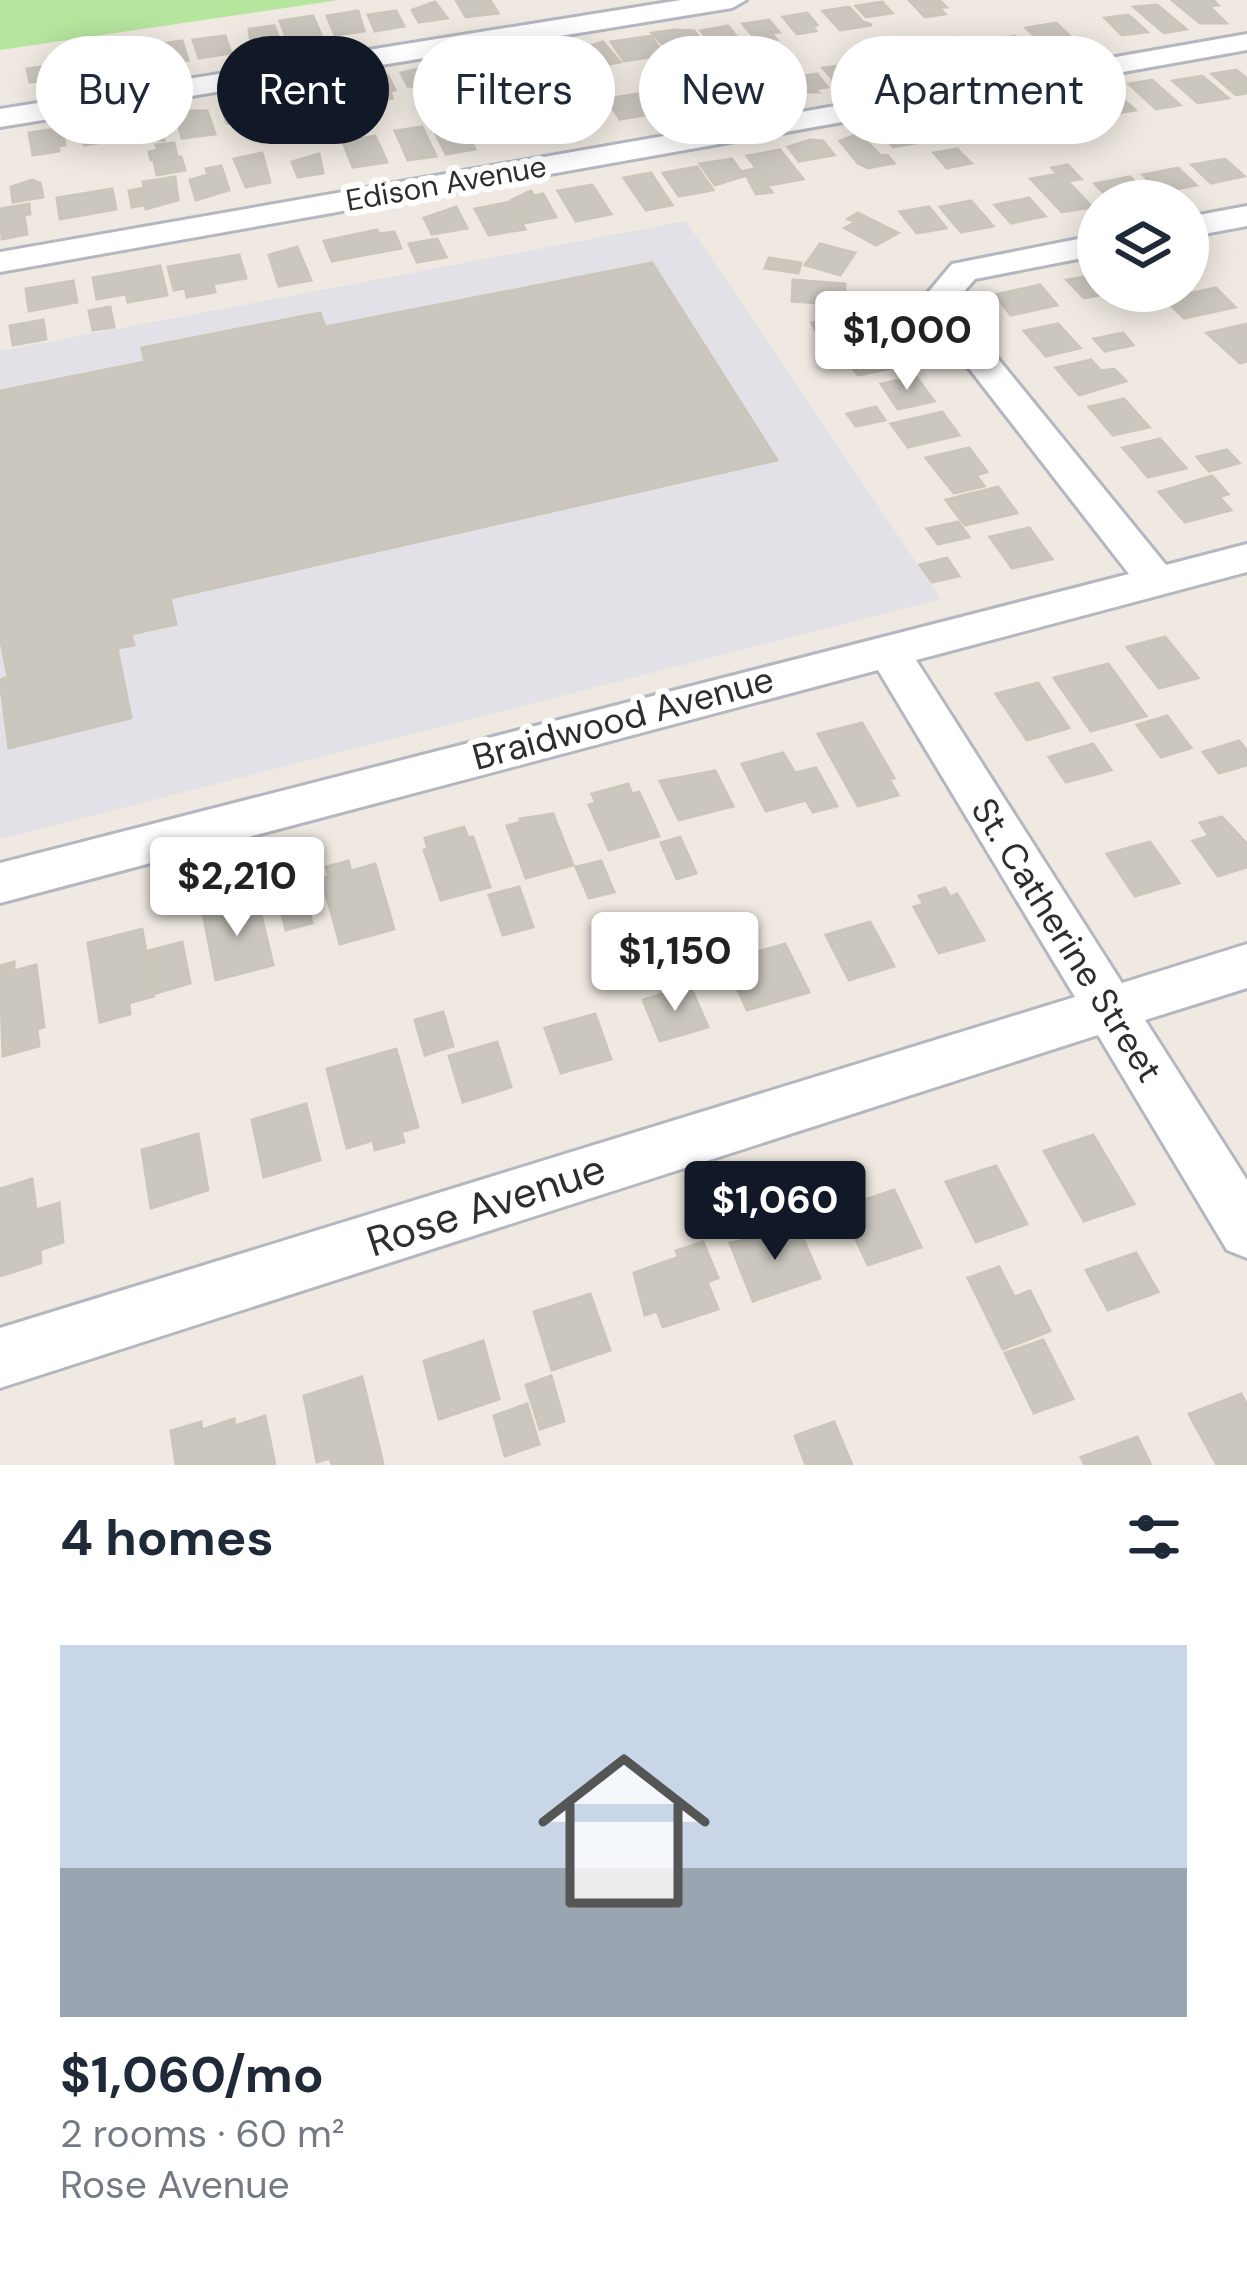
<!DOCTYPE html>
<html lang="en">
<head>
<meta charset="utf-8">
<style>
  body { margin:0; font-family:"DM Sans",sans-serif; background:#f6f6f7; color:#1f2937; height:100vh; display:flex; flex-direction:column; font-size:45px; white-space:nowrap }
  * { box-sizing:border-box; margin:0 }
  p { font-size:39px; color:#747a83 }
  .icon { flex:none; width:66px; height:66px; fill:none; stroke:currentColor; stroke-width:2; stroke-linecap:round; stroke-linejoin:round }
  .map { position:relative; height:1465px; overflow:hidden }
  .details { display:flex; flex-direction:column; background:#fff; flex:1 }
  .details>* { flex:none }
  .banner { position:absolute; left:36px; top:36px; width:1176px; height:108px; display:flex; gap:24px }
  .fabs { position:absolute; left:1077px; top:180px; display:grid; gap:24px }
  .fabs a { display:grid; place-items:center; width:132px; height:132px; border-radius:50%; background:#fff; box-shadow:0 6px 30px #0003; font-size:60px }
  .price { position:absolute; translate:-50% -102px; padding:0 27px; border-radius:12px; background:#fff; color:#222; font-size:39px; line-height:78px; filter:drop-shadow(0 3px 6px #0008) }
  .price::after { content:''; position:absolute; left:50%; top:72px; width:36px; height:27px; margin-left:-18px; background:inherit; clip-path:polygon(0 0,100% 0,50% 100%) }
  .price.active { background:#111827; color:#fff }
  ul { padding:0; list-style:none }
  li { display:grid; align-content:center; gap:24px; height:636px; padding:0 60px }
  li span { display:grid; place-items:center; height:372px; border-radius:0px; color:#555 }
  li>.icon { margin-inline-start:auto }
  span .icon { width:216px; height:216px; fill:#fffc; stroke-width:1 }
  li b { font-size:51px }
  h2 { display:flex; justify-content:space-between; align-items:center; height:144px; padding:0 60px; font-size:51px }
  .pill { padding:0 42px; border-radius:54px; background:#fff; box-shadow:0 6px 30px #0003; font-size:42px; line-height:108px }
  .pill.active { background:#111827; color:#fff }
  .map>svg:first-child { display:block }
  .industrial { fill:#e3e1e8 }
  .green { fill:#b6e59e }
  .building { fill:#cbc7bf; stroke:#cbc5ba; stroke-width:3 }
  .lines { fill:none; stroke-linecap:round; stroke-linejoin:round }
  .minor-casing { stroke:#b4b7c1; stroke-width:6 }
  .minor { fill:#fff; fill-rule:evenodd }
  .labels { text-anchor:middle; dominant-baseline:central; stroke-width:12; stroke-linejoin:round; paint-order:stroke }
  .far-street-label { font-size:30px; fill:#2e2e2e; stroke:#fff }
  .street-label { font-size:36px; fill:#2e2e2e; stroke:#fff }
  .near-street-label { font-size:42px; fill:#2e2e2e; stroke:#fff }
</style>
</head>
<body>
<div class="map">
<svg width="1247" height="1465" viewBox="0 0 1247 1465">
  <rect width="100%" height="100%" fill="#efe9e1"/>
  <path class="industrial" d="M686 221 941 599 0 839V351Z"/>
  <path class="green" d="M0 0H339L0 50Z"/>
  <g class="building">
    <path d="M456 0H490L498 13 466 17Z"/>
    <path d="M909 0H939L946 7 939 8 945 14 925 17Z"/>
    <path d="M1172 0H1213L1218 5 1209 6 1226 23H1200Z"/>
    <path d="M435 2 447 18 419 22 412 10Z"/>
    <path d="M882 2 892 13 866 17 856 6Z"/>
    <path d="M1157 5 1186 29 1164 33 1134 7Z"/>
    <path d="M849 7 863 22 872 25 840 30 823 11Z"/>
    <path d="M358 11 364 31 335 35 327 16Z"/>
    <path d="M396 11 404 26 375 31 368 15Z"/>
    <path d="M807 13 817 25 812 26 816 31 797 34 783 17Z"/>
    <path d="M1128 15 1134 20 1147 32 1122 35 1105 18Z"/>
    <path d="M313 16 322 37 288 42 280 21Z"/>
    <path d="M769 20 779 32 771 33 776 39 753 36 743 24Z"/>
    <path d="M1056 23 1074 40 1078 44 1044 45 1026 28Z"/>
    <path d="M274 26 283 48 252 50 249 29Z"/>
    <path d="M728 26 738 39 732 40 735 44 711 43 701 31Z"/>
    <path d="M675 30 694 31 704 44 673 55 652 33Z"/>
    <path d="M225 36 231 53 199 58 193 40Z"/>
    <path d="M651 36 664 55 624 61 611 42Z"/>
    <path d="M1015 36 1030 56H1003L987 40Z"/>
    <path d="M955 37 982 59 972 61 977 66 959 63 937 40Z"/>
    <path d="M182 41 188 60 154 65 148 46Z"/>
    <path d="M603 42 620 62 591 67 580 49Z"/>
    <path d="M929 46 932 50 950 69 919 71 904 55Z"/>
    <path d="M137 51 141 67 93 74 89 59Z"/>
    <path d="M563 53 572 67 561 69 565 75 549 78 533 58Z"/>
    <path d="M75 55 80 76 30 82 27 69 48 66 47 59Z"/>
    <path d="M884 55 905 74 901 75 905 78H881L867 62Z"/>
    <path d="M519 56 531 79 500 78 495 60Z"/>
    <path d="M852 64 861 74 854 75 859 80 852 82 855 85 847 87 837 84 823 68Z"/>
    <path d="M430 66 438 81 429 83 432 89 408 86 401 73Z"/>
    <path d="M478 67 485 79 456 84 448 68Z"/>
    <path d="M760 69 771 84 737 87 747 100 714 106 696 81 728 76 738 82 732 74Z"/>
    <path d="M1236 70 1247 79V93L1236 95 1212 74Z"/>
    <path d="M817 74 827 87 815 89 818 92H795L784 79Z"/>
    <path d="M388 76 395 90 390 91 392 98 376 100 373 93 365 95 358 80Z"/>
    <path d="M1202 76 1228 98 1198 103 1173 81Z"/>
    <path d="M1152 80 1180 105 1156 109 1129 84Z"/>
    <path d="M342 83 348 97 340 98 343 104 317 101 312 88Z"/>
    <path d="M1107 87 1111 89 1135 110 1113 114 1086 90Z"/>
    <path d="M298 90 303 103 293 105 296 111 272 108 267 95Z"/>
    <path d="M679 90 695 113 665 118 650 95Z"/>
    <path d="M644 93 657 113 620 119 607 99Z"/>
    <path d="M1065 93 1081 108 1076 109 1085 118 1067 121 1043 96Z"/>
    <path d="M572 102 587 127 553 132 541 110Z"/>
    <path d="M252 103 259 124 227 123 222 108Z"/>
    <path d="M1037 103 1062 127 1032 132 1008 108Z"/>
    <path d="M979 109 994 110 1010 128 982 133 963 112Z"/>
    <path d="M189 111H207L215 134 182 138 176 116Z"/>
    <path d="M518 113 530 114 541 134 509 139 500 115Z"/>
    <path d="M944 116 962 118 977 135 945 137 933 123 937 122 934 118Z"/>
    <path d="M158 119 164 140 133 138 129 123Z"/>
    <path d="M110 120 115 140 84 145 80 125Z"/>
    <path d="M451 125 454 130 464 128 475 149 446 154 433 128Z"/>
    <path d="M903 125 909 128 922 142 893 147 881 133Z"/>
    <path d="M422 127 436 156 408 160 395 131Z"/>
    <path d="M62 128 65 145 58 146 59 151 33 155 29 133Z"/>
    <path d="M859 134 881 156 887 155 894 163 868 168 858 163 840 141Z"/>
    <path d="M375 136 387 162 353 167 343 142Z"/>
    <path d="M810 140 823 141 834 155 799 161 788 147Z"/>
    <path d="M174 143 177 156 151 160 149 152 158 150 156 145Z"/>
    <path d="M957 149 971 163 947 168 934 153Z"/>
    <path d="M780 150 803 179 769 185 747 156Z"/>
    <path d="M262 153 270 182 246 187 234 159Z"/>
    <path d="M319 154 323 173 298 177 292 162Z"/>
    <path d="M181 157 185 170 157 175 154 161Z"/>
    <path d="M732 159 744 176 715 185 700 164Z"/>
    <path d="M1225 159 1244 176 1211 183 1192 165Z"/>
    <path d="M1068 165 1081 179 1067 181 1092 207 1062 212 1031 179 1058 174 1052 168Z"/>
    <path d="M221 166 229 190 196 200 190 180 208 175 206 169Z"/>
    <path d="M697 167 713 190 679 196 663 173Z"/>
    <path d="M1178 168 1196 185 1161 192 1143 175Z"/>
    <path d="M754 169 759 176 772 192 756 194 744 171Z"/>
    <path d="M651 173 664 193 672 205 646 210 624 178Z"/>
    <path d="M175 177 178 200 146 209 145 205 132 207 129 191 144 188 143 182Z"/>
    <path d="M1130 177 1148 195 1112 201 1095 184Z"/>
    <path d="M32 180 40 183 43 197 13 202 11 187Z"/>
    <path d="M592 185 611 214 576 221 558 191Z"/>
    <path d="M112 189 116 209 60 219 57 198Z"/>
    <path d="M531 191 534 196 543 194 556 217 524 223 512 200Z"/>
    <path d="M1029 198 1045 216 1011 223 995 205Z"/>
    <path d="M971 201 993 226 961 232 940 207Z"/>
    <path d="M510 202 525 229 489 235 475 209Z"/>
    <path d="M29 204 30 214 24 215 27 234 2 239 0 209Z"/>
    <path d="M456 207 467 228 432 234 424 218Z"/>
    <path d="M929 207 946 228 917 233 900 212Z"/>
    <path d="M858 213 898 233 876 245 845 228 856 222 848 219Z"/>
    <path d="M377 230 379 234 394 232 401 248 332 261 324 241Z"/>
    <path d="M437 239 446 257 417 262 409 244Z"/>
    <path d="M820 244 855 253 840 275 805 265Z"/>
    <path d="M297 247 311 280 279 286 269 255Z"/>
    <path d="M239 255 246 278 213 284 215 292 187 297 185 288 174 290 168 267Z"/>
    <path d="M769 258 801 263 798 273 765 268Z"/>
    <path d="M652 263 777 460 170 598 176 624 131 634 134 645 117 648 131 718 9 748 0 680 8 677 0 636V391L145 362 142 348 320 313 325 327Z"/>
    <path d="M160 266 167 295 128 302 126 294 97 299 93 278Z"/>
    <path d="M1084 277 1101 295 1084 298 1067 280Z"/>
    <path d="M793 280 845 284 844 305 792 301Z"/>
    <path d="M73 281 77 302 29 311 26 289Z"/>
    <path d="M1040 285 1057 305 1011 315 995 295Z"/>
    <path d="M1216 288 1235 307 1184 318 1165 299Z"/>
    <path d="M1105 291H1140L1147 299 1118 305Z"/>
    <path d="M110 307 114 327 93 330 89 311Z"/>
    <path d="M855 317 865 336 822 342 812 323Z"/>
    <path d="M43 320 46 339 13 345 10 326Z"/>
    <path d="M1058 324 1080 348 1046 356 1024 331Z"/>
    <path d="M1247 324V361L1240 363 1207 333Z"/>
    <path d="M1123 333 1133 345 1105 351 1094 339Z"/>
    <path d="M890 344 905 365 858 375 842 354Z"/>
    <path d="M1091 360 1101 371 1114 369 1126 381 1079 395 1056 368Z"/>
    <path d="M916 377 934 401 898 409 881 384Z"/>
    <path d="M1124 399 1149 427 1113 435 1089 407Z"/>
    <path d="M876 407 885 420 856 426 847 414Z"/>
    <path d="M942 412 959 435 908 447 891 424Z"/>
    <path d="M1160 439 1186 468 1148 477 1123 448Z"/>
    <path d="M969 448 987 472 976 475 984 486 954 493 926 458Z"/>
    <path d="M1227 450 1239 463 1209 471 1197 457Z"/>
    <path d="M1212 476 1228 494 1219 497 1231 510 1185 522 1159 492Z"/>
    <path d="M998 487 1017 513 965 525 946 500Z"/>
    <path d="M958 522 969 537 938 544 927 529Z"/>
    <path d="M1029 528 1052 559 1012 568 990 537Z"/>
    <path d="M947 558 959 576 932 582 920 565Z"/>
    <path d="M1165 637 1198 678 1159 688 1127 647Z"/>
    <path d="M1108 664 1146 716 1091 731 1054 678Z"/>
    <path d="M1038 683 1069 728 1027 740 996 694Z"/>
    <path d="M1167 716 1191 748 1161 757 1137 725Z"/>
    <path d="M862 723 894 778 889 779 898 795 858 806 818 734Z"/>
    <path d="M1239 741 1247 751V765L1219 773 1203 752Z"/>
    <path d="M1093 744 1111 770 1066 782 1049 757Z"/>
    <path d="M783 753 795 773 816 768 837 806 813 812 806 800 766 811 742 764Z"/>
    <path d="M715 771 733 806 679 820 660 781Z"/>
    <path d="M628 784 632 794 639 792 659 836 609 850 589 805 596 803 592 794Z"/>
    <path d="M553 814 573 865 526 878 507 826 521 822 520 819Z"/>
    <path d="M1222 817 1247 844V867L1218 876 1193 841 1209 836 1200 823Z"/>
    <path d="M464 827 468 838 473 837 490 887 441 900 424 850 428 849 425 838Z"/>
    <path d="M680 837 696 873 677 879 661 843Z"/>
    <path d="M1150 842 1179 883 1135 896 1107 854Z"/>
    <path d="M348 861 351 871 375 864 394 929 340 944 322 879 329 876 326 867Z"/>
    <path d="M601 861 614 892 589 898 576 867Z"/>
    <path d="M519 887 533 927 503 935 489 895Z"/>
    <path d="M945 888 950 897 957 894 984 940 939 953 914 907 924 904 919 896Z"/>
    <path d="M304 892 312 923 286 930 278 898Z"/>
    <path d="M257 898 273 965 216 980 203 913Z"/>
    <path d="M870 922 894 966 849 980 826 935Z"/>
    <path d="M142 929 154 996 129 1003 130 1014 100 1022 88 943Z"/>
    <path d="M182 942 190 983 156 993 148 951Z"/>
    <path d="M785 944 809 992 747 1010 725 961Z"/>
    <path d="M14 962V971L36 965 44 1027 37 1029 39 1046 3 1056 0 966Z"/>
    <path d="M690 986 708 1027 660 1041 643 1000Z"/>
    <path d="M443 1012 453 1046 425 1055 415 1020Z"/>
    <path d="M595 1014 611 1059 561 1073 545 1028Z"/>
    <path d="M497 1042 511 1087 463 1102 449 1056Z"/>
    <path d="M396 1049 418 1127 401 1132 404 1142 375 1150 373 1140 347 1148 327 1069Z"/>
    <path d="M306 1104 320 1160 264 1177 252 1120Z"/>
    <path d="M198 1134 208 1190 151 1208 142 1150Z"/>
    <path d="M1093 1135 1134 1204 1084 1221 1044 1151Z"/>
    <path d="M996 1166 1027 1224 976 1242 946 1182Z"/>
    <path d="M32 1179 36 1210 59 1203 63 1242 40 1250 41 1263 0 1276V1189Z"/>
    <path d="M894 1190 921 1247 868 1265 841 1208Z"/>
    <path d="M798 1227 820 1278 753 1301 730 1243Z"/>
    <path d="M703 1242 718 1278 707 1282 718 1309 663 1327 657 1311 645 1315 634 1273 679 1257 676 1251Z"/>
    <path d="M1136 1253 1158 1292 1108 1310 1086 1270Z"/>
    <path d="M999 1267 1014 1297 1030 1291 1050 1331 1003 1349 968 1278Z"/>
    <path d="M590 1294 610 1350 552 1370 534 1312Z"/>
    <path d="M1043 1340 1073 1399 1034 1413 1005 1353Z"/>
    <path d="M483 1341 499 1399 439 1419 424 1361Z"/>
    <path d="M551 1376 564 1421 540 1429 526 1385Z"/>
    <path d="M362 1377 383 1464 332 1465 330 1458 317 1462 304 1396Z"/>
    <path d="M1241 1394 1247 1405V1465H1217L1189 1414Z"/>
    <path d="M527 1404 539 1444 505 1456 494 1416Z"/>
    <path d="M265 1416 275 1465H176L171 1431 201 1422 202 1430 234 1419 235 1426Z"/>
    <path d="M834 1422 852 1465H806L795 1436Z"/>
    <path d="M1137 1437 1151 1465H1085L1081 1457Z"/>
  </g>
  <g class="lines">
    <defs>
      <g id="minor">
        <path d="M681 0H746L732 8 0 127V109Z"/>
        <path d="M1247 34V50L0 272V252Z"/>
        <path d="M1247 206V226L1188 237V217Z"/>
        <path d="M1098 235V255L975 279 960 296V312L1166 565 1247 544V572L916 660 1122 983 1247 944V988L1145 1020 1247 1180V1258L1227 1250 1098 1035 0 1388V1328L1075 997 878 670 0 903V863L1129 574 926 313V295L952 264Z"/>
      </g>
    </defs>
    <use href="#minor" class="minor-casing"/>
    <use href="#minor" class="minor"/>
  </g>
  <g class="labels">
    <g class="far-street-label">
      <text transform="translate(446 183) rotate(-10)">Edison Avenue</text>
    </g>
    <g class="street-label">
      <text transform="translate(623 718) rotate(-15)">Braidwood Avenue</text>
      <text transform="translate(1067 940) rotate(58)">St. Catherine Street</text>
    </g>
    <g class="near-street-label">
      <text transform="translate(486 1205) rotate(-18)">Rose Avenue</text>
    </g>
  </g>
</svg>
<div class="fabs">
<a><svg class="icon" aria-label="layers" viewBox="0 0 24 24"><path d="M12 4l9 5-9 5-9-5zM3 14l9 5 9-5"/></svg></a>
</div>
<b class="price" style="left:907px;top:393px">$1,000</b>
<b class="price" style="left:237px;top:939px">$2,210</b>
<b class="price" style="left:675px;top:1014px">$1,150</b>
<b class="price active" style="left:775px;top:1263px">$1,060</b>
<div class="banner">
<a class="pill">Buy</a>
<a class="pill active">Rent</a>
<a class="pill">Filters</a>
<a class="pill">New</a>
<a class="pill">Apartment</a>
</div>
</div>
<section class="details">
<h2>4 homes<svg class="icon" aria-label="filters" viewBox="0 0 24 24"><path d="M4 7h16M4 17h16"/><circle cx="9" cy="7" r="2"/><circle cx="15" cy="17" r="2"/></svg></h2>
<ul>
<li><span style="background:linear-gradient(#c9d6e8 60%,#9aa5b1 0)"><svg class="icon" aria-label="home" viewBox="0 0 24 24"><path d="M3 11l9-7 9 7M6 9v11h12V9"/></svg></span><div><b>$1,060/mo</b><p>2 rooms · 60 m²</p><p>Rose Avenue</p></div></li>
</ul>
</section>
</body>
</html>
